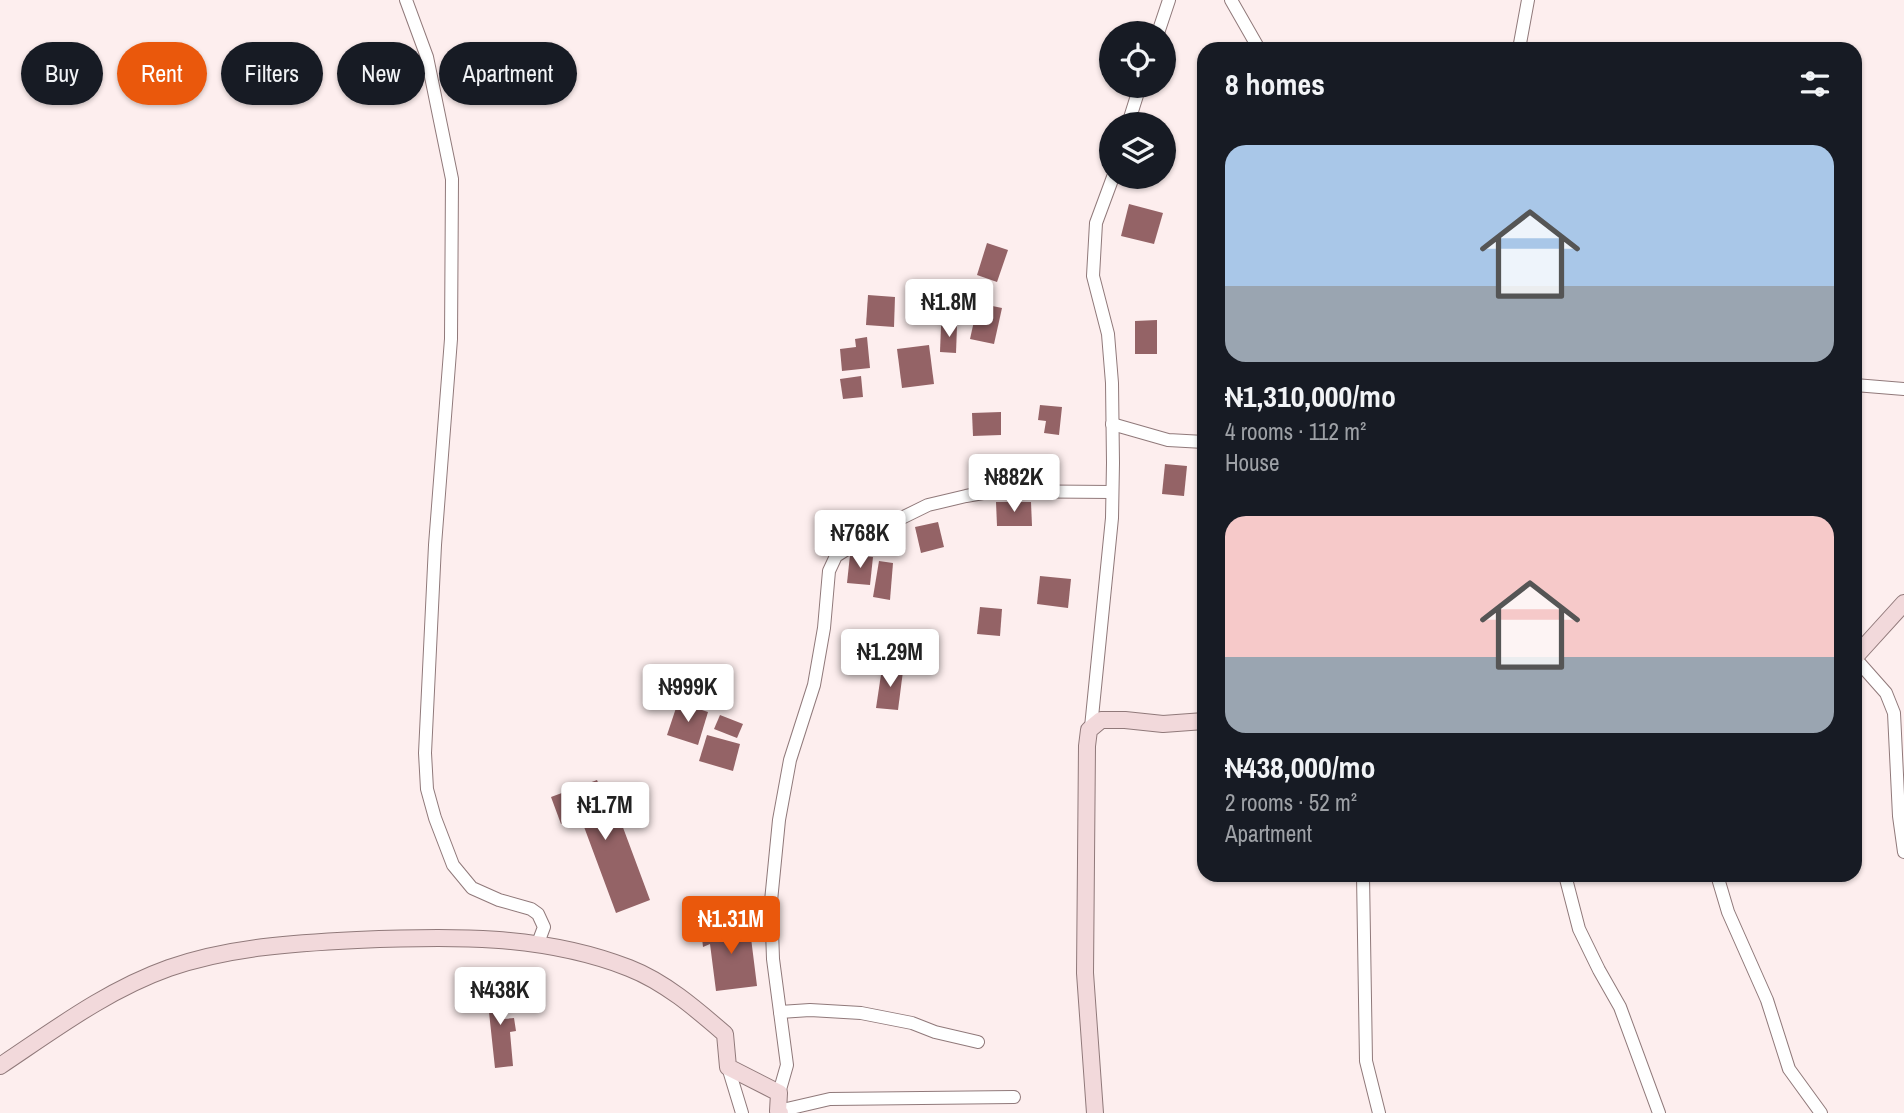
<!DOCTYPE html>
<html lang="en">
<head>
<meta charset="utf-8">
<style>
  body { margin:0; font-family:"Archivo Narrow",sans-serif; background:#242831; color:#f1f3f6; height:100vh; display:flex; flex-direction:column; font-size:26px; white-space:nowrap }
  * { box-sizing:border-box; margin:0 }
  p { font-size:23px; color:#9ea1a6 }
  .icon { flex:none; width:38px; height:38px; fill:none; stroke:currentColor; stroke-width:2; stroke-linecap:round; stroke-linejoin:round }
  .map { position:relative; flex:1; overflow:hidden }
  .panel { position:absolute; left:1197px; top:42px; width:665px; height:840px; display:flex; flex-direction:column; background:#171b24; border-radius:21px; box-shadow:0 2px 5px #0004 }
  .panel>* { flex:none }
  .top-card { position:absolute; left:21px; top:42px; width:665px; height:63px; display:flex; gap:14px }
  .controls { position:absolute; left:1099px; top:21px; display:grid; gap:14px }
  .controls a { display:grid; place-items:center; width:77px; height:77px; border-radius:50%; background:#171b24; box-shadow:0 2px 5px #0004; font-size:35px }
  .price { position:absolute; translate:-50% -60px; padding:0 16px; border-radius:7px; background:#fff; color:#222; font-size:23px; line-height:46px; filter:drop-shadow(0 2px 4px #0008) }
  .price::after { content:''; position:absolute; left:50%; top:42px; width:21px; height:16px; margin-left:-10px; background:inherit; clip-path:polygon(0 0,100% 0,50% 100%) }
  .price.current { background:#ea580c; color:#fff }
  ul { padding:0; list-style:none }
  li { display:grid; align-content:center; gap:14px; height:371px; padding:0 28px }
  li span { display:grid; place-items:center; height:217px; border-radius:21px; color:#555 }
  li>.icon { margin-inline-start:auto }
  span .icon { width:126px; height:126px; fill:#fffc; stroke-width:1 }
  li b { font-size:30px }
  h2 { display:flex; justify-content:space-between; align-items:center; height:84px; padding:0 28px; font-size:30px }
  .chip { padding:0 24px; border-radius:32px; background:#171b24; box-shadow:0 2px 5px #0004; font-size:24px; line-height:63px }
  .chip.current { background:#ea580c; color:#fff }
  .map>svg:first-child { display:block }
  .building { fill:#946366 }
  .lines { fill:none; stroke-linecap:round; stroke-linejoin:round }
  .street-casing { stroke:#90797a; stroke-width:14 }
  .secondary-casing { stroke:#90797a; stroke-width:18 }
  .street { stroke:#fff; stroke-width:12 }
  .secondary { stroke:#f2d9db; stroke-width:16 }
</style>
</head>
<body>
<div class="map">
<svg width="1904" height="1113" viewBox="0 0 1904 1113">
  <rect width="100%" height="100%" fill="#fdeeee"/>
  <g class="building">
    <path d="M1129 204 1163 213 1154 244 1121 236Z"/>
    <path d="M987 243 1008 250 997 282 977 275Z"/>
    <path d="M868 295 895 297 894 327 866 325Z"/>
    <path d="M978 303 1002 308 994 344 970 339Z"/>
    <path d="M1157 320V354H1135V321Z"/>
    <path d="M941 326H957L956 353 940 352Z"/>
    <path d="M867 337 870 368 842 371 840 349 856 347 855 339Z"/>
    <path d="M929 345 934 384 902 388 897 349Z"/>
    <path d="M861 376 863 397 843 399 840 379Z"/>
    <path d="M1040 405 1062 407 1059 435 1044 433 1046 421 1038 420Z"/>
    <path d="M1001 412V435L973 436 972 413Z"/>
    <path d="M1165 464 1187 466 1184 496 1162 494Z"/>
    <path d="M996 502H1031L1032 526H997Z"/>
    <path d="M938 522 944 547 921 553 915 527Z"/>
    <path d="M850 555 873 557 870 585 847 583Z"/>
    <path d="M879 561 893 563 890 600 873 597Z"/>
    <path d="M1040 576 1071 579 1068 608 1037 604Z"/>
    <path d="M980 607 1002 609 1000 636 977 634Z"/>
    <path d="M882 668 903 671 898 710 876 708Z"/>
    <path d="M678 702 708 712 698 745 667 735Z"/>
    <path d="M720 715 743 724 737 738 714 729Z"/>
    <path d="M707 735 740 744 733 771 699 761Z"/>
    <path d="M597 780 602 792 612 798 650 900 616 913 580 816 561 824 551 797Z"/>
    <path d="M749 922 757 986 716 991 710 944 703 947 701 929Z"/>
    <path d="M500 982 504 1019 514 1018 516 1031 510 1032 513 1066 495 1068 486 984Z"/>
  </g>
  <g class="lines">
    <defs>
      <g id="street">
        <path d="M406 0 427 57 452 179 451 339 435 545 425 753 427 789 435 818 453 865 472 888 499 900 531 909 538 914 544 927 538 943"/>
        <path d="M1231 0 1259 49"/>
        <path d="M1158 33 1169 0"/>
        <path d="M1519 49 1528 0"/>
        <path d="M1128 124 1140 86"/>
        <path d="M1855 385 1904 389"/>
        <path d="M1112 424 1168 440 1204 442"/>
        <path d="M1855 658 1886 693 1894 713 1899 816 1904 852"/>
        <path d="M1091 727 1112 518 1113 463 1112 383 1108 334 1093 276 1096 223 1113 177"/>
        <path d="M1363 875 1366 1061 1379 1113"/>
        <path d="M1565 875 1579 929 1599 970 1620 1007 1659 1113"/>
        <path d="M1717 875 1728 912 1767 1000 1789 1069 1821 1113"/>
        <path d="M780 1012 810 1010 861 1013 912 1023 935 1032 978 1042"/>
        <path d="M728 1067 742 1113"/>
        <path d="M779 1093 787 1065 773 959 771 901 779 820 790 760 814 685 824 628 829 571 836 556 879 529 928 505 966 496 994 491 1112 492"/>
        <path d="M778 1111 830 1099 1014 1097"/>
      </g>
      <g id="secondary">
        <path d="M1855 657 1904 603"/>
        <path d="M0 1066C54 1030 107 990 169 968 229 947 295 943 357 940 450 936 542 934 629 968 665 982 696 1009 725 1034L728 1067 779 1093 778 1111 780 1113"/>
        <path d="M1095 1113 1085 973 1087 746 1089 730 1101 720H1125L1163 724 1204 721"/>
      </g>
    </defs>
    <use href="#street" class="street-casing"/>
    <use href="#secondary" class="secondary-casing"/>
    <use href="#street" class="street"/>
    <use href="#secondary" class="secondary"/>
  </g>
</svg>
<div class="controls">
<a><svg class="icon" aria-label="locate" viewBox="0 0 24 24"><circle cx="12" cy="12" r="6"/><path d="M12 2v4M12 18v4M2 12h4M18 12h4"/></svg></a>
<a><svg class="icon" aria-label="layers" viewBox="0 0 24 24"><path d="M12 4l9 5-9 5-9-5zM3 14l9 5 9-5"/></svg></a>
</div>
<b class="price" style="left:949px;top:339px">₦1.8M</b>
<b class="price" style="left:1014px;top:514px">₦882K</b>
<b class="price" style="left:860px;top:570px">₦768K</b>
<b class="price" style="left:890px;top:689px">₦1.29M</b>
<b class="price" style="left:688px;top:724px">₦999K</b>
<b class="price" style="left:605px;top:842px">₦1.7M</b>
<b class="price current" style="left:731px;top:956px">₦1.31M</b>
<b class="price" style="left:500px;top:1027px">₦438K</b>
<div class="top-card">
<a class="chip">Buy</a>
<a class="chip current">Rent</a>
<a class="chip">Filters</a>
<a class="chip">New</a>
<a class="chip">Apartment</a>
</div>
<section class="panel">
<h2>8 homes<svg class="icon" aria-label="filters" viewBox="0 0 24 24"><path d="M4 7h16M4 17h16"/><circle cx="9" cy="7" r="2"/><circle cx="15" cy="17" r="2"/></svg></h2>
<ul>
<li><span style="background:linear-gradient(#a9c7e8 65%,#9aa5b1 0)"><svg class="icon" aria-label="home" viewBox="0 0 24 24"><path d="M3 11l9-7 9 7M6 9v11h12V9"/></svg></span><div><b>₦1,310,000/mo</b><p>4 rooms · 112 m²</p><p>House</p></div></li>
<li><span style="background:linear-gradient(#f6c9c9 65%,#9aa5b1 0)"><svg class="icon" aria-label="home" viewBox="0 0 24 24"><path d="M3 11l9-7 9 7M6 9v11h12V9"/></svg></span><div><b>₦438,000/mo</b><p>2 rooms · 52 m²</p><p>Apartment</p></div></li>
</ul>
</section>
</div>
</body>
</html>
